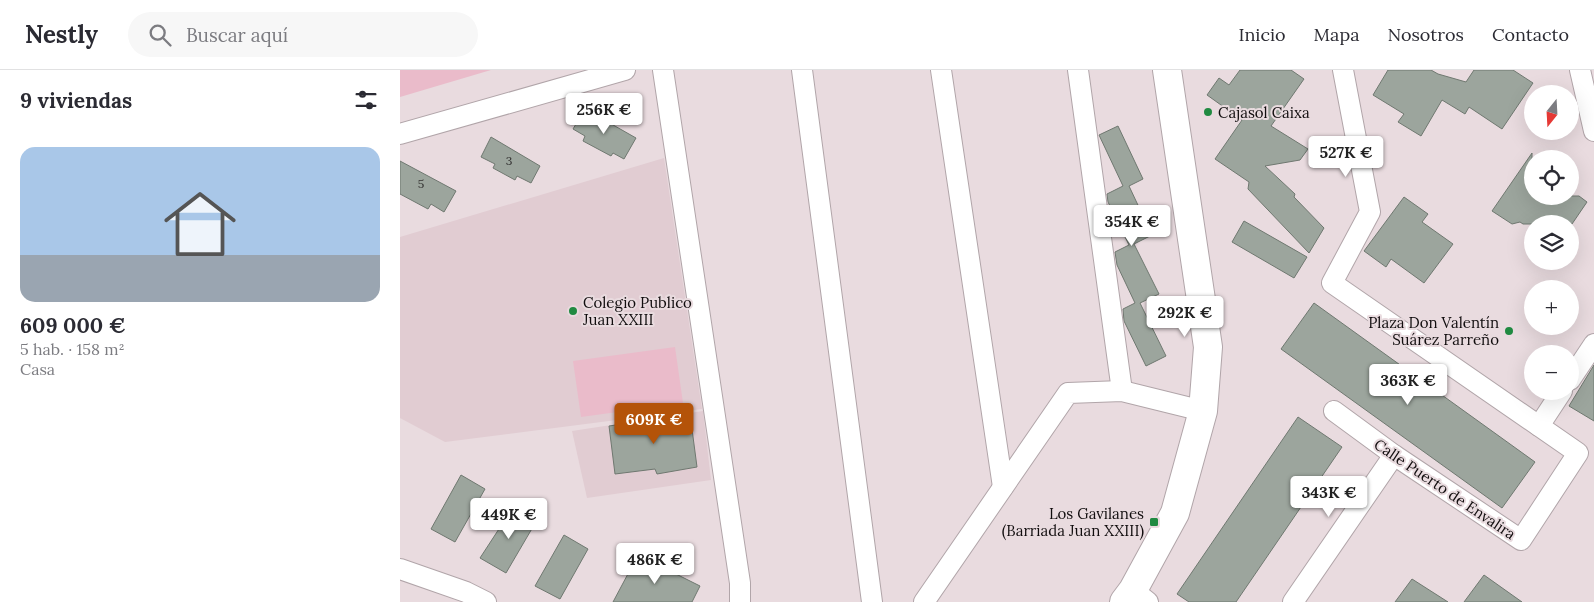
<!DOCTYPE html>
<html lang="es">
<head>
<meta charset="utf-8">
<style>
  body { margin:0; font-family:Lora,serif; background:#f7f7f7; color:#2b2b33; height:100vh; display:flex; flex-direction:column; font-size:19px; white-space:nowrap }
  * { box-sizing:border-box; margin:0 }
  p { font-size:16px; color:#7c7c81 }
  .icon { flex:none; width:28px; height:28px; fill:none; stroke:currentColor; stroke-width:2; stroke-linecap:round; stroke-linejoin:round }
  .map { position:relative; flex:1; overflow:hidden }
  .details { display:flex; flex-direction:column; background:#fff; width:400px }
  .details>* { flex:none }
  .needle { width:32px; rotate:198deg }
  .controls { position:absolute; left:1124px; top:15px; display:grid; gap:10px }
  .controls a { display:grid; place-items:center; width:55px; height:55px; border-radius:50%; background:#fff; box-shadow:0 5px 20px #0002; font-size:25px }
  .price { position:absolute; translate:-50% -42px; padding:0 11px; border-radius:5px; background:#fff; color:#222; font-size:16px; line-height:32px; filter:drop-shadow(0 1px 2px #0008) }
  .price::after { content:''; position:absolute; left:50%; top:30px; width:15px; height:11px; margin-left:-8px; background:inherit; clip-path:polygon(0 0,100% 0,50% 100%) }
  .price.on { background:#b45309; color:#fff }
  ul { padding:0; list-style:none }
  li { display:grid; align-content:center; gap:10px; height:265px; padding:0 20px }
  li span { display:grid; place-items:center; height:155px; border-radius:15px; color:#555 }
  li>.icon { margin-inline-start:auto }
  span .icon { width:90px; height:90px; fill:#fffc; stroke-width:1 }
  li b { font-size:21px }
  h2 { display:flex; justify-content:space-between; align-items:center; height:60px; padding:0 20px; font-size:21px }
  header { display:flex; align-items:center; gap:30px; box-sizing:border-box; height:70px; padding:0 25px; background:#fff; border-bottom:1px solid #e1e1e2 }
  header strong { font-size:24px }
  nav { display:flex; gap:28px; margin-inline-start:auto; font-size:18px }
  .search { width:350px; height:45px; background:#f7f7f7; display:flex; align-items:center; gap:12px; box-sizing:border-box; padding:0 18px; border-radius:28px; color:#7c7c81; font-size:19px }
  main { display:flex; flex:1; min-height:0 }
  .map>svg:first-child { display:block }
  .built { fill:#e1ccd2 }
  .green { fill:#eabbca }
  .building { fill:#9ca59d; stroke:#6f7870 }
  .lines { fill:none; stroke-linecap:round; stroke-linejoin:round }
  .street-casing { stroke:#b1a5a9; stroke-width:22 }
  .secondary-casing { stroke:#b1a5a9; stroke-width:30 }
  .street { stroke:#fff; stroke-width:20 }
  .secondary { stroke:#fff; stroke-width:28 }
  .poi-dot { fill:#208a41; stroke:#e9dbdf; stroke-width:2 }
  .labels { text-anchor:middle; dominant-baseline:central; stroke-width:4; stroke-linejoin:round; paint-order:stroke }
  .number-label { font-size:12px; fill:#343332 }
  .poi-label { font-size:15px; fill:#110d0e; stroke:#e9dbdf; text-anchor:start }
  .street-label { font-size:15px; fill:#110d0e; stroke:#e9dbdf }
</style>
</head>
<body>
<header>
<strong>Nestly</strong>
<div class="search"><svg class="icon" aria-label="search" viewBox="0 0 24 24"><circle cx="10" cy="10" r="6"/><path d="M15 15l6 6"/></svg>Buscar aquí</div>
<nav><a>Inicio</a><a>Mapa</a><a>Nosotros</a><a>Contacto</a></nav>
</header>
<main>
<section class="details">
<h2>9 viviendas<svg class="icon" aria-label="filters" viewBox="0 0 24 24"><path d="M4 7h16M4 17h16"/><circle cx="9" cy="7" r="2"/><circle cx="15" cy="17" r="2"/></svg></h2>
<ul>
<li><span style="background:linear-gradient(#a9c7e8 70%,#9aa5b1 0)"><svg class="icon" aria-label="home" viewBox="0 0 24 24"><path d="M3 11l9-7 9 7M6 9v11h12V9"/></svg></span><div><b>609 000 €</b><p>5 hab. · 158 m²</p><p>Casa</p></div></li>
</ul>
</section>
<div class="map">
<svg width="1194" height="532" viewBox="0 0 1194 532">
  <rect width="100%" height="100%" fill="#e9dbdf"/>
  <g class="built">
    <path d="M264 88 302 339 45 372 0 348V167Z"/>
    <path d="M303 341 311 410 187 428 172 361Z"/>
  </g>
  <g class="green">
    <path d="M0 0H91L0 27Z"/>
    <path d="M275 277 283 333 181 347 173 291Z"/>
  </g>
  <g class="building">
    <path d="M840 0H891L904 9 871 56 908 79 900 90 865 96 895 124 894 127 924 158 909 183 848 119 849 112 815 89 842 50 807 25 819 8 829 15Z"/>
    <path d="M988 0H1031L1038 4 1066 12 1074 0H1113L1133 13 1102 59 1069 37 1065 44 1042 30 1021 66 998 52 1004 44 973 25Z"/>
    <path d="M185 39 236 68 224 89 213 83 211 86 183 71 185 66 173 59Z"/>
    <path d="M718 56 743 109 729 116 752 165 734 174 759 224 740 233 766 286 746 296 724 251 723 239 735 233 717 195 715 182 729 175 708 132 707 124 723 116 699 65Z"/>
    <path d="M91 67 140 96 131 113 117 106 115 110 93 98 95 94 81 87Z"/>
    <path d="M1132 83V126H1179L1187 132 1172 154H1123L1120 152 1112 154 1092 141Z"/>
    <path d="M0 91 56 121 44 142 31 134 28 139 0 124Z"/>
    <path d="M1004 127 1028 144 1022 152 1053 174 1024 213 991 189 986 197 964 181Z"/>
    <path d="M844 151 907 187 894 208 832 172Z"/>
    <path d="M914 233 1135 392 1102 438 881 279Z"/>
    <path d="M1194 295V351L1169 336Z"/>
    <path d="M290 344 297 397 257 404 255 399 215 404 209 356Z"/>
    <path d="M898 347 942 377 836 532H789L777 524Z"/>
    <path d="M61 405 85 419 55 472 31 459Z"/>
    <path d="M112 439 137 450 106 503 80 488Z"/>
    <path d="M164 465 188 479 160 529 135 516Z"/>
    <path d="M238 485 300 516 292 532H213Z"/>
    <path d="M1084 505 1122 532H1064Z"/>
    <path d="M1012 509 1048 532H995Z"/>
  </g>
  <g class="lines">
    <defs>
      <g id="street">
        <path d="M263 0 340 513V532"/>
        <path d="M402 0 472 532"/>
        <path d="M541 0 603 417"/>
        <path d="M678 0 722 321"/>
        <path d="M1180 0 1194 61"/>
        <path d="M0 64 225 0"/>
        <path d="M1170 310 1194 274"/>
        <path d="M934 341 994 385 1121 470 1178 383 932 213 970 142 943 0"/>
        <path d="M1139 356 1162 321"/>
        <path d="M0 499 66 522 86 532"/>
        <path d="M733 520 748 532"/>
        <path d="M524 532 668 323 722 321 803 341"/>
        <path d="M893 532 994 385"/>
      </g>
      <path id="secondary" d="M724 532 733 520 775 443 803 341 808 277 767 0"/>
    </defs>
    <use href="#street" class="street-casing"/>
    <use href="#secondary" class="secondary-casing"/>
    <use href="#street" class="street"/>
    <use href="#secondary" class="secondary"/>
  </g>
  <g class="poi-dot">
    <circle cx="808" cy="42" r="5"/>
    <circle cx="173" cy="241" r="5"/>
    <circle cx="1109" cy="261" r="5"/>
    <rect x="749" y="447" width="10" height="10" rx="2.5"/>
  </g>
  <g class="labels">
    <g class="number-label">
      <text x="109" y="90">3</text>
      <text x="21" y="113">5</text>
    </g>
    <g class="poi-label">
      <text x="818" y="42">Cajasol Caixa</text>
      <text x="183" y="232">Colegio Publico<tspan x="183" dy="17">Juan XXIII</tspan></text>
      <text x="1099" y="252" text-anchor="end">Plaza Don Valentín<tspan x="1099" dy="17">Suárez Parreño</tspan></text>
      <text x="744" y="443" text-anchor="end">Los Gavilanes<tspan x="744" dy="17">(Barriada Juan XXIII)</tspan></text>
    </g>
    <g class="street-label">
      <text transform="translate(1045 419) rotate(34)">Calle Puerto de Envalira</text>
    </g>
  </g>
</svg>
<div class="controls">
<a><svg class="needle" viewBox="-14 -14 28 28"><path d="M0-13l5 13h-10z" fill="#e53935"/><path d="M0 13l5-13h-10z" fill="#7c7c81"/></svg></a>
<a><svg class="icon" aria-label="locate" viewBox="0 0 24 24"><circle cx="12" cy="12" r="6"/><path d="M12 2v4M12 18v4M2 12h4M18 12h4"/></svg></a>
<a><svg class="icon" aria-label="layers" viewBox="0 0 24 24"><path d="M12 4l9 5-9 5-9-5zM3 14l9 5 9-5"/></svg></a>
<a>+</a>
<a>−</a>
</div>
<b class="price" style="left:204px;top:65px">256K €</b>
<b class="price" style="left:946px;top:108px">527K €</b>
<b class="price" style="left:732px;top:177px">354K €</b>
<b class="price" style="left:785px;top:268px">292K €</b>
<b class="price" style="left:1008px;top:336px">363K €</b>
<b class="price on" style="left:254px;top:375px">609K €</b>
<b class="price" style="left:929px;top:448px">343K €</b>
<b class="price" style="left:109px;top:470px">449K €</b>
<b class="price" style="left:255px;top:515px">486K €</b>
</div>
</main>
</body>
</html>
